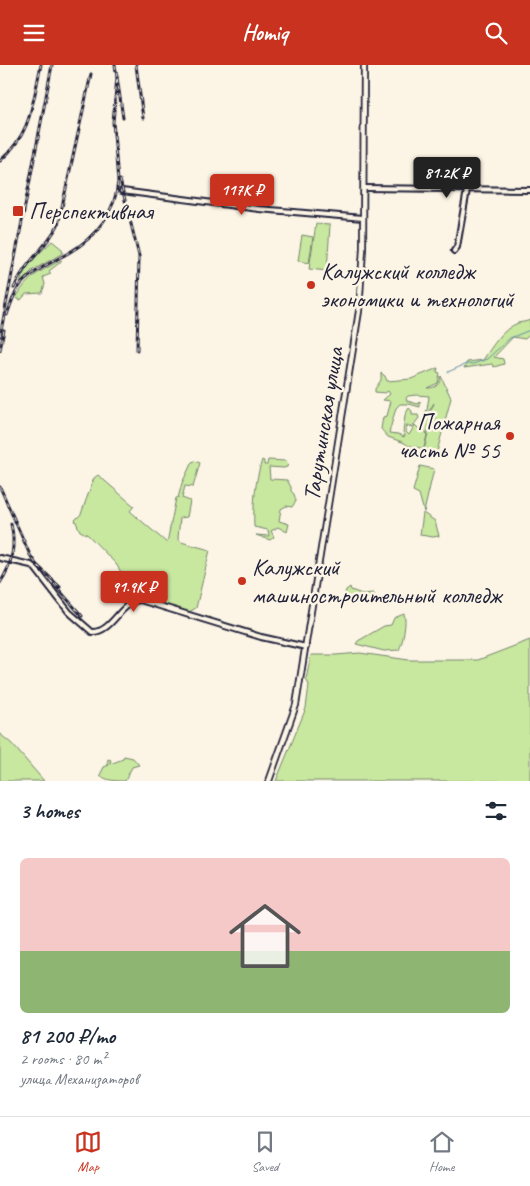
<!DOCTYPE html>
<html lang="en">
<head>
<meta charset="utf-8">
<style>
  body { margin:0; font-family:Caveat,sans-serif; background:#f2f2f3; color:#1f2937; height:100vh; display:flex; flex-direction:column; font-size:19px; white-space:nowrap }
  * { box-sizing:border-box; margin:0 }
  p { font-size:16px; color:#747a83 }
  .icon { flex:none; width:28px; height:28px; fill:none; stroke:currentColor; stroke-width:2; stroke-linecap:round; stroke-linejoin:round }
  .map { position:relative; height:716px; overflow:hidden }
  .details { display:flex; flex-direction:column; background:#fff; flex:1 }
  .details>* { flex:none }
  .price { position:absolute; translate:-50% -42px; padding:0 11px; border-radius:5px; background:#c8321e; color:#fff; font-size:16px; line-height:32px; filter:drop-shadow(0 1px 2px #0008) }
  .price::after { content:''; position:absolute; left:50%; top:30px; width:15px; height:11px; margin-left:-8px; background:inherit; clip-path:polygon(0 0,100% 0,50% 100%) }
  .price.on { background:#222; color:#fff }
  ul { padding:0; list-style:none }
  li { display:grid; align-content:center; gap:10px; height:265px; padding:0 20px }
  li+li { border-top:1px solid #e0e1e3 }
  li span { display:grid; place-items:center; height:155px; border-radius:8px; color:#555 }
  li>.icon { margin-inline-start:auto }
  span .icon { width:90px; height:90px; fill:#fffc; stroke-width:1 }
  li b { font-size:21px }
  h2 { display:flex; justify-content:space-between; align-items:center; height:60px; padding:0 20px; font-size:21px }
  header { display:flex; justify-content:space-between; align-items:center; height:65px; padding:0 20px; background:#c8321e; color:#fff; font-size:22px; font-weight:800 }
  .tabs { display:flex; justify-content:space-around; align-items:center; height:70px; border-top:1px solid #e0e1e3; background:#fff; font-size:14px; color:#747a83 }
  .tabs a { display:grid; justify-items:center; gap:2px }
  .tabs .on { color:#c8321e }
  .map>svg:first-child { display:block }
  .green { fill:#c8e79f; stroke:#75846d; fill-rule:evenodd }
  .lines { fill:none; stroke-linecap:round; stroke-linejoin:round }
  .stream { stroke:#6391a6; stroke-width:1 }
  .secondary-casing { stroke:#22223b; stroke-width:8 }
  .primary-casing { stroke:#22223b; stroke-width:8 }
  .secondary { stroke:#fcf5e5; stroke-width:4 }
  .primary { stroke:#fcf5e5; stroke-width:4.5 }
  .rail-casing { stroke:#22223b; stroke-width:3 }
  .rail { stroke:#fcf5e5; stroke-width:1; stroke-dasharray:4; stroke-linecap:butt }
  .poi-dot { fill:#c8321e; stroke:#fcf5e5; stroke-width:2 }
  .labels { text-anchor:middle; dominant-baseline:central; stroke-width:5; stroke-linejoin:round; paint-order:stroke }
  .poi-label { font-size:24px; fill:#22223b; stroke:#fcf5e5; text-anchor:start }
  .street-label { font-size:24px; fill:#22223b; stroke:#fcf5e5 }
</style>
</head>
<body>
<header><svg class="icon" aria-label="menu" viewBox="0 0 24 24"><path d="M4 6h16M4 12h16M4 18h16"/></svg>Homiq<svg class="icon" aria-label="search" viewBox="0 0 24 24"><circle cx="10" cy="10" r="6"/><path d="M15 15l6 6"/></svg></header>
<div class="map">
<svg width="530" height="716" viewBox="0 0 530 716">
  <rect width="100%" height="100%" fill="#fcf5e5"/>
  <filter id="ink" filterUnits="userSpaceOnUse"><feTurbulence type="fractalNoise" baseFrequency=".02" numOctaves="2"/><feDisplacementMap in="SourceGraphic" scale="10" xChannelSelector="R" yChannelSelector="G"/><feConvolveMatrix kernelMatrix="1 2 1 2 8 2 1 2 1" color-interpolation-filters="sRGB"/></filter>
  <g filter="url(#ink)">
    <g class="green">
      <path d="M316 159 330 160 327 206 309 204Z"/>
      <path d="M302 170 313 172 309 198 298 196Z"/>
      <path d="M52 176 62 184 63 188 33 205 20 218C24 201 40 188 52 176Z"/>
      <path d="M61 195 62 196 49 206 51 209 43 212 45 219 42 228 26 229 21 235 16 233C29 210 40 207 61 195Z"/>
      <path d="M530 255V269L525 274 513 272 494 292 503 294 504 299 494 302 492 299 464 303 467 297 483 295C492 282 502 264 518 258 522 257 526 257 530 255Z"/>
      <path d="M438 303 437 307 440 308 438 318 427 323C436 323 440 320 441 311L451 333 437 387 424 385 428 368H429L430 361 434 359H429L428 367H426L427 370 424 383H420L406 380 405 378 388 372 381 364 383 352 387 351 391 336 383 335 390 329 388 326 385 328 375 327V324L381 315V308L385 311 387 316 411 314ZM416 330 429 331 427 345 424 348 427 349 434 338 429 351 432 350 435 352V358L434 352 425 353 423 359 419 364 415 360 409 370 406 367 407 361 412 362 419 353 418 350H412V346L409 343 405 350 403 368 405 370 404 372 398 369 389 368 396 343 400 339H409L420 342V337L418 339 407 336 406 333 408 331Z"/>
      <path d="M262 395 264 396V400H267L268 395 286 396 288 398 287 402 284 403 269 402 270 414 287 415 291 422V426L294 429 296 436 292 442 286 441 281 444 279 456 289 459 287 467 278 462 271 466 274 472 270 475 256 470 269 471 268 465 254 462C253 440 255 416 262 395Z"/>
      <path d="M195 396 200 398 193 422 185 421 182 433 190 436 187 452 180 453 178 473 181 477 210 485 196 543 189 547 136 531 116 499 88 470 80 466 75 455 81 449 94 413 98 410 134 441 130 446 167 478 176 433H178L182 418 192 397Z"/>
      <path d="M420 401 434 404 424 447 419 429 413 426Z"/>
      <path d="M423 448 435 456 439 471 433 472 420 470Z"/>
      <path d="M350 522 351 525 362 529 373 528 377 533V537L371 538 344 533 346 525Z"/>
      <path d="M404 549C407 556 403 577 399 585L384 586 356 579 358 576 384 561 391 560 394 553Z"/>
      <path d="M530 575V716H276L306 643 309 620 306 614 311 590H336L360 588 409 595H478Z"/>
      <path d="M0 669 12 679 44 716H0Z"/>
      <path d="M124 691 133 693 139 700 132 702 125 716C117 716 106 716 100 710L104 702 109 700 107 699 108 694 111 695 110 699 123 694Z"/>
    </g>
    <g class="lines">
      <path class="stream" d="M448 307 466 299H473L487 294 510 273 530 265"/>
      <defs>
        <g id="secondary">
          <path d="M364 123 530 125"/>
          <path d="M122 126 259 144 363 153"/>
          <path d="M454 186 457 182 467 125"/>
          <path d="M0 493 31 500 35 503 69 547 92 567C112 568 120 537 140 535L261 572 306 582"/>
        </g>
        <path id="primary" d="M269 716 296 640 359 246 363 184 364 0"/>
      </defs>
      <use href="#secondary" class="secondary-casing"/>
      <use href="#primary" class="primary-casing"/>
      <use href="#secondary" class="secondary"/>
      <use href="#primary" class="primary"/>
      <defs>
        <g id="rail">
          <path d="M115 0 117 12"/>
          <path d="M136 0 143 53"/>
          <path d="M0 96C32 68 32 39 41 0"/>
          <path d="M120 115 139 191 137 285"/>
          <path d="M14 223C24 198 46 183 58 160L91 9"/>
          <path d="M7 250C11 238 15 225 24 216 37 203 55 196 70 187 96 172 116 146 118 116L113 57 117 12 123 53"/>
          <path d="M0 271 52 0"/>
          <path d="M0 285 4 265"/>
          <path d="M0 422 30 490 36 499 60 522"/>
          <path d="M0 518C12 500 16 480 11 459"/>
          <path d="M54 519 82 551"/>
        </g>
      </defs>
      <use href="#rail" class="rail-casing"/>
      <use href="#rail" class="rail"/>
    </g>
  </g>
  <g class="poi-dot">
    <rect x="12" y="140" width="12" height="12" rx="2.5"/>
    <circle cx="311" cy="220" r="5"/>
    <circle cx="510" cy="371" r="5"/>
    <circle cx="242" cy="516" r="5"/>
  </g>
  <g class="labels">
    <g class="poi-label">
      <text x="29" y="146">Перспективная</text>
      <text x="321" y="206">Калужский колледж<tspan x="321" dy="28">экономики и технологий</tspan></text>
      <text x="500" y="357" text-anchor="end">Пожарная<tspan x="500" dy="28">часть № 55</tspan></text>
      <text x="252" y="502">Калужский<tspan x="252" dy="28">машиностроительный колледж</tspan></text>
    </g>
    <g class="street-label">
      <text transform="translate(323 359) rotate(-81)">Тарутинская улица</text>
    </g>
  </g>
</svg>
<b class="price on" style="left:447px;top:134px">81.2K ₽</b>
<b class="price" style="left:242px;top:151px">117K ₽</b>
<b class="price" style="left:134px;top:548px">91.9K ₽</b>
</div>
<section class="details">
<h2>3 homes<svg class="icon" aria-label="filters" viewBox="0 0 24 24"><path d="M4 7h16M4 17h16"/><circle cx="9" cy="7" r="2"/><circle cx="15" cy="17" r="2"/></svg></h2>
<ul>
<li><span style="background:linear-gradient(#f6c9c9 60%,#8fb573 0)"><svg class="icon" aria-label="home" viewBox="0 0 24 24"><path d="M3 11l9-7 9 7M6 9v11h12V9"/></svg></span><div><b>81 200 ₽/mo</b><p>2 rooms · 80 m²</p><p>улица Механизаторов</p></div></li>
</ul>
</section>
<nav class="tabs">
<a class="on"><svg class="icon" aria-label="map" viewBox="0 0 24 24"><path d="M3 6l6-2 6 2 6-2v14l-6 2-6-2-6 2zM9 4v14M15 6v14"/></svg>Map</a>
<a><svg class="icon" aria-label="saved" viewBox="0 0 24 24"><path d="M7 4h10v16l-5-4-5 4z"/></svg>Saved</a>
<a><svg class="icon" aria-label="home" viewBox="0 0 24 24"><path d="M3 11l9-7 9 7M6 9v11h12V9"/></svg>Home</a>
</nav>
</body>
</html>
